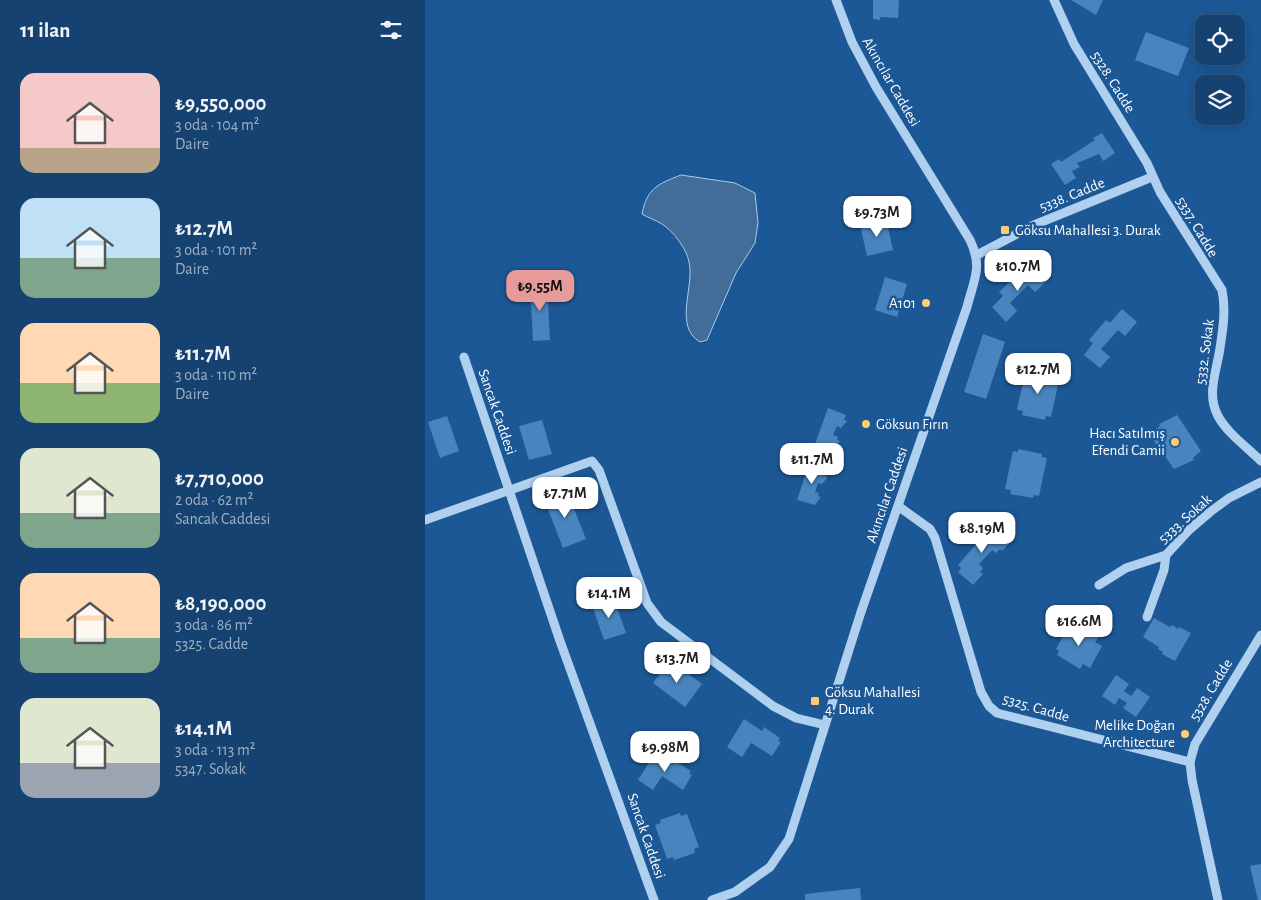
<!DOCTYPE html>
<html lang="tr">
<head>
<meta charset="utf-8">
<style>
  body { margin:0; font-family:"Alegreya Sans",sans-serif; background:#224d78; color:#f1f3f6; height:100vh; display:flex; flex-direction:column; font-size:19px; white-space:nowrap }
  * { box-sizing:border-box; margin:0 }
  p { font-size:16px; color:#9db0c3 }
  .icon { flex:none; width:28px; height:28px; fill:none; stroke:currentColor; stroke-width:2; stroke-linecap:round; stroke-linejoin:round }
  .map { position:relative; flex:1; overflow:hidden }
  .panel { display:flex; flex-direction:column; background:#154270; width:425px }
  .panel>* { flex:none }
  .tools { position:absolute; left:770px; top:15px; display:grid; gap:10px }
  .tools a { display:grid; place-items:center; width:50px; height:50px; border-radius:10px; background:#154270; box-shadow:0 2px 12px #0003,0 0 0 1px #345b83; font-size:25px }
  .price { position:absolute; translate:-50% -42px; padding:0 11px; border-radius:10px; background:#fff; color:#222; font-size:16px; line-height:32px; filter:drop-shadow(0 1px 2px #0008) }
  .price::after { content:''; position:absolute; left:50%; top:30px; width:15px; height:11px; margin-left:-8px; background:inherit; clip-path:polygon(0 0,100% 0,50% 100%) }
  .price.selected { background:#e69b98; color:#111 }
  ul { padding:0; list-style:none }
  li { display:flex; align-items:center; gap:15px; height:125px; padding:0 20px }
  li span { display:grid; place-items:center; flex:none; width:140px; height:100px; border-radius:15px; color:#555 }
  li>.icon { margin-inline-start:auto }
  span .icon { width:60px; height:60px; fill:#fffc; stroke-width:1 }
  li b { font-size:21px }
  h2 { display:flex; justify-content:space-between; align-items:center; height:60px; padding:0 20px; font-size:21px }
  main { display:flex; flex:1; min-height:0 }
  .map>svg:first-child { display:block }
  .water { fill:#426d98; stroke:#a2cbf1 }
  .building { fill:#4984be }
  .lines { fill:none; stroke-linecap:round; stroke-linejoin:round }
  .minor { stroke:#afd0ef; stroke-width:9 }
  .poi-dot { fill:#ffcd6e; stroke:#1c5896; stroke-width:2 }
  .labels { text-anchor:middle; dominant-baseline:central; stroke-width:5; stroke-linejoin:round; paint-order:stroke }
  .street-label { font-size:15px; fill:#fff; stroke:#1c5896 }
  .poi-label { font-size:15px; fill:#fff; stroke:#1c5896; text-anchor:start }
</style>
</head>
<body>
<main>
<section class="panel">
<h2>11 ilan<svg class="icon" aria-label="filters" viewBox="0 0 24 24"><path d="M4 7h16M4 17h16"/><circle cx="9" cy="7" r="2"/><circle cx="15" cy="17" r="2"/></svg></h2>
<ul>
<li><span style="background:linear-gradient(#f6c9c9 75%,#b9a48a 0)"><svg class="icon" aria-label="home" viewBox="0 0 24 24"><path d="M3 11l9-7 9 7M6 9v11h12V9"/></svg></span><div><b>₺9,550,000</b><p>3 oda · 104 m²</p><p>Daire</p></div></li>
<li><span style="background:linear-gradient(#bfe0f5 60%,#7fa58c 0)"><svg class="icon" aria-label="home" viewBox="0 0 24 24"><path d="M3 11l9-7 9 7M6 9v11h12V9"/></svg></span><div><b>₺12.7M</b><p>3 oda · 101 m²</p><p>Daire</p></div></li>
<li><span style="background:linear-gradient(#ffd9b3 60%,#8fb573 0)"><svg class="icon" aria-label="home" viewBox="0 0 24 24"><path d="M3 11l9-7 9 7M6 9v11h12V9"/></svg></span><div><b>₺11.7M</b><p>3 oda · 110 m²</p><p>Daire</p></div></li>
<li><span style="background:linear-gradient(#dfe7d0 65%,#7fa58c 0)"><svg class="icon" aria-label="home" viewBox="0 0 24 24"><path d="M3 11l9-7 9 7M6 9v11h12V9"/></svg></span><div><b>₺7,710,000</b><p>2 oda · 62 m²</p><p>Sancak Caddesi</p></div></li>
<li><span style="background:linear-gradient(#ffd9b3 65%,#7fa58c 0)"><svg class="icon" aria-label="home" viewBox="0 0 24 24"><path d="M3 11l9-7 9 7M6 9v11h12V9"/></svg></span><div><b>₺8,190,000</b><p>3 oda · 86 m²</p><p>5325. Cadde</p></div></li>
<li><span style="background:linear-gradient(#dfe7d0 65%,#9aa5b1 0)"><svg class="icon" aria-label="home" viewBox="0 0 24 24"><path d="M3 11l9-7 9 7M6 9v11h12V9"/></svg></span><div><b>₺14.1M</b><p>3 oda · 113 m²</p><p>5347. Sokak</p></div></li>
</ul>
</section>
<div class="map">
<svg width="836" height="900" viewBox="0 0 836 900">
  <rect width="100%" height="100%" fill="#1c5896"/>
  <path class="water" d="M256 175 310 183 330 193 333 223 330 243 311 273 282 340 275 342C248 326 270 286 264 262 262 249 248 231 237 224 231 220 223 218 217 214 222 188 233 184 256 175Z"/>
  <g class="building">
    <path d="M448 0H474L473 18 455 17V20L448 19Z"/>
    <path d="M646 0H678L671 15Z"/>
    <path d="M721 32 764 48 753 76 710 60Z"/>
    <path d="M677 133 690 153 678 161 674 154 652 163 655 167 647 171 651 178 640 185 626 164 634 159 636 162 670 140 668 138Z"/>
    <path d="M461 219 468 250 442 256 435 225Z"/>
    <path d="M610 266 623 280 610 292 603 285 585 303 592 311 581 322 567 307 578 296 574 292 593 274 596 278Z"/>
    <path d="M460 277 482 284 472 317 450 310Z"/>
    <path d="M122 283 125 340 108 341 105 284Z"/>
    <path d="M697 309 712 322 700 336 693 330 676 349 685 357 675 368 659 355 668 343 664 340 681 320 685 323Z"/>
    <path d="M558 334 580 342 561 399 539 392Z"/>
    <path d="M605 371 629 376V379L634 380 626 417 621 416 620 420 597 415 598 411 592 410 600 373 605 374Z"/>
    <path d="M403 408 421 415 419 420 422 421 416 428 412 426 408 435 413 437 412 440 415 441 409 449 390 444Z"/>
    <path d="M752 415 776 451 768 458 769 460 749 469 724 434 735 426 734 424Z"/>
    <path d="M22 416 34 451 15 458 3 422Z"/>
    <path d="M117 420 127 454 104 460 94 426Z"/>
    <path d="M593 449 617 454V457L622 458 614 496 609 495 608 498 585 494 586 490 580 489 588 451 593 452Z"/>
    <path d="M384 464 402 471 400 476 403 477 397 484 393 483 390 492 394 493 393 496 396 497 390 505 372 500Z"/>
    <path d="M142 491 161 539 138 548 119 499Z"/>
    <path d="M565 528 569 531 572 528 586 541 577 551 575 549 571 553 567 550 554 564 558 568 555 572 558 574 548 585 533 572 536 568 533 565Z"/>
    <path d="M188 597 201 633 179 640 167 605Z"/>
    <path d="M729 618 745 627 747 625 753 629 754 627 766 633 750 661 737 654 738 652 733 649 734 647 718 637Z"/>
    <path d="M650 624 674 637 670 642 677 646 665 668 658 664 655 669 632 655 634 651 631 649 643 627 647 629Z"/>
    <path d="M245 660 277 684 260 707 228 683Z"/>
    <path d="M691 675 704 684 699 691 706 696 712 688 725 697 711 717 698 708 702 703 694 698 690 705 677 696Z"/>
    <path d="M319 719 337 731 339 727 355 738 353 741 356 742 347 756 326 743 317 757 302 747Z"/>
    <path d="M230 753 248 764 250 761 266 771 264 774 267 775 258 790 237 776 228 790 213 780Z"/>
    <path d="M255 813 256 816 262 814 274 847 269 849 270 853 249 860 248 857 242 859 230 825 236 823 235 820Z"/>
    <path d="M836 864V900H833L825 866Z"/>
    <path d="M435 888 436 900H380V894Z"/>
  </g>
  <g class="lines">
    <g class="minor">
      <path d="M629 0 649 44 722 163 735 192 797 290C801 309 798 329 795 348 792 370 781 394 793 416 802 433 822 447 836 461"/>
      <path d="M552 255 609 225 727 177"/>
      <path d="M39 357 135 641 229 900"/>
      <path d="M473 506 505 529 510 538 556 692 564 706 572 713 765 762"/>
      <path d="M0 520 167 461 174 470 222 603 236 622 348 706 371 718 400 725"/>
      <path d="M674 585 701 568 741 555 764 530 785 512 804 498 836 482"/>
      <path d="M722 617 739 570 741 555"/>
      <path d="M287 900 310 892 345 867 364 839 436 612 542 307C549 279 558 267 545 240L451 87 427 42 411 0"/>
      <path d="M793 900 767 780 765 762 770 744 836 635"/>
    </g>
  </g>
  <g class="poi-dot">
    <rect x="575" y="225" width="10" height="10" rx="2.5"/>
    <circle cx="501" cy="303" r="5"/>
    <circle cx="441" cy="424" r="5"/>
    <circle cx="750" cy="442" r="5"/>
    <rect x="385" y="696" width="10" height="10" rx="2.5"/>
    <circle cx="760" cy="734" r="5"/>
  </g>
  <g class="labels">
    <g class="street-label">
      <text transform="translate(466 82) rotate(60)">Akıncılar Caddesi</text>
      <text transform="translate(688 82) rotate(58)">5328. Cadde</text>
      <text transform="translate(647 195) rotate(-22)">5338. Cadde</text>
      <text transform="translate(772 227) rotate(59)">5337. Cadde</text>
      <text transform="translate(780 352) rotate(-82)">5332. Sokak</text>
      <text transform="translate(72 412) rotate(71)">Sancak Caddesi</text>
      <text transform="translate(462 495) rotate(-71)">Akıncılar Caddesi</text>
      <text transform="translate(760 519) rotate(-42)">5333. Sokak</text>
      <text transform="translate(786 690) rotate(-59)">5328. Cadde</text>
      <text transform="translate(611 708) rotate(16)">5325. Cadde</text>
      <text transform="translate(221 836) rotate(71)">Sancak Caddesi</text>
    </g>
    <g class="poi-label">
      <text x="590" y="230">Göksu Mahallesi 3. Durak</text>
      <text x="491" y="303" text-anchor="end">A101</text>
      <text x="451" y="424">Göksun Fırın</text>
      <text x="740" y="433" text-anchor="end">Hacı Satılmış<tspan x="740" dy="17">Efendi Camii</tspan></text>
      <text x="400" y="692">Göksu Mahallesi<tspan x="400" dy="17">4. Durak</tspan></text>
      <text x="750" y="725" text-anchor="end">Melike Doğan<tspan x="750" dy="17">Architecture</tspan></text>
    </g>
  </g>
</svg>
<div class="tools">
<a><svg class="icon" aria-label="locate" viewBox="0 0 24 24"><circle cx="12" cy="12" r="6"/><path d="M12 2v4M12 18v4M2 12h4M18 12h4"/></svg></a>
<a><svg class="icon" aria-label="layers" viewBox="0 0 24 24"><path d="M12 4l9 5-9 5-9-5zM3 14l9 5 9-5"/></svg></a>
</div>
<b class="price" style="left:452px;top:238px">₺9.73M</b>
<b class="price" style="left:593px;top:292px">₺10.7M</b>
<b class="price selected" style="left:115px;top:312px">₺9.55M</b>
<b class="price" style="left:613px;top:395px">₺12.7M</b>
<b class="price" style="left:387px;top:485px">₺11.7M</b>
<b class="price" style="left:140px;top:519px">₺7.71M</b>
<b class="price" style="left:557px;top:554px">₺8.19M</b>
<b class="price" style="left:184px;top:619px">₺14.1M</b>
<b class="price" style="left:654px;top:647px">₺16.6M</b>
<b class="price" style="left:252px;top:684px">₺13.7M</b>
<b class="price" style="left:240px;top:773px">₺9.98M</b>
</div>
</main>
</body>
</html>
